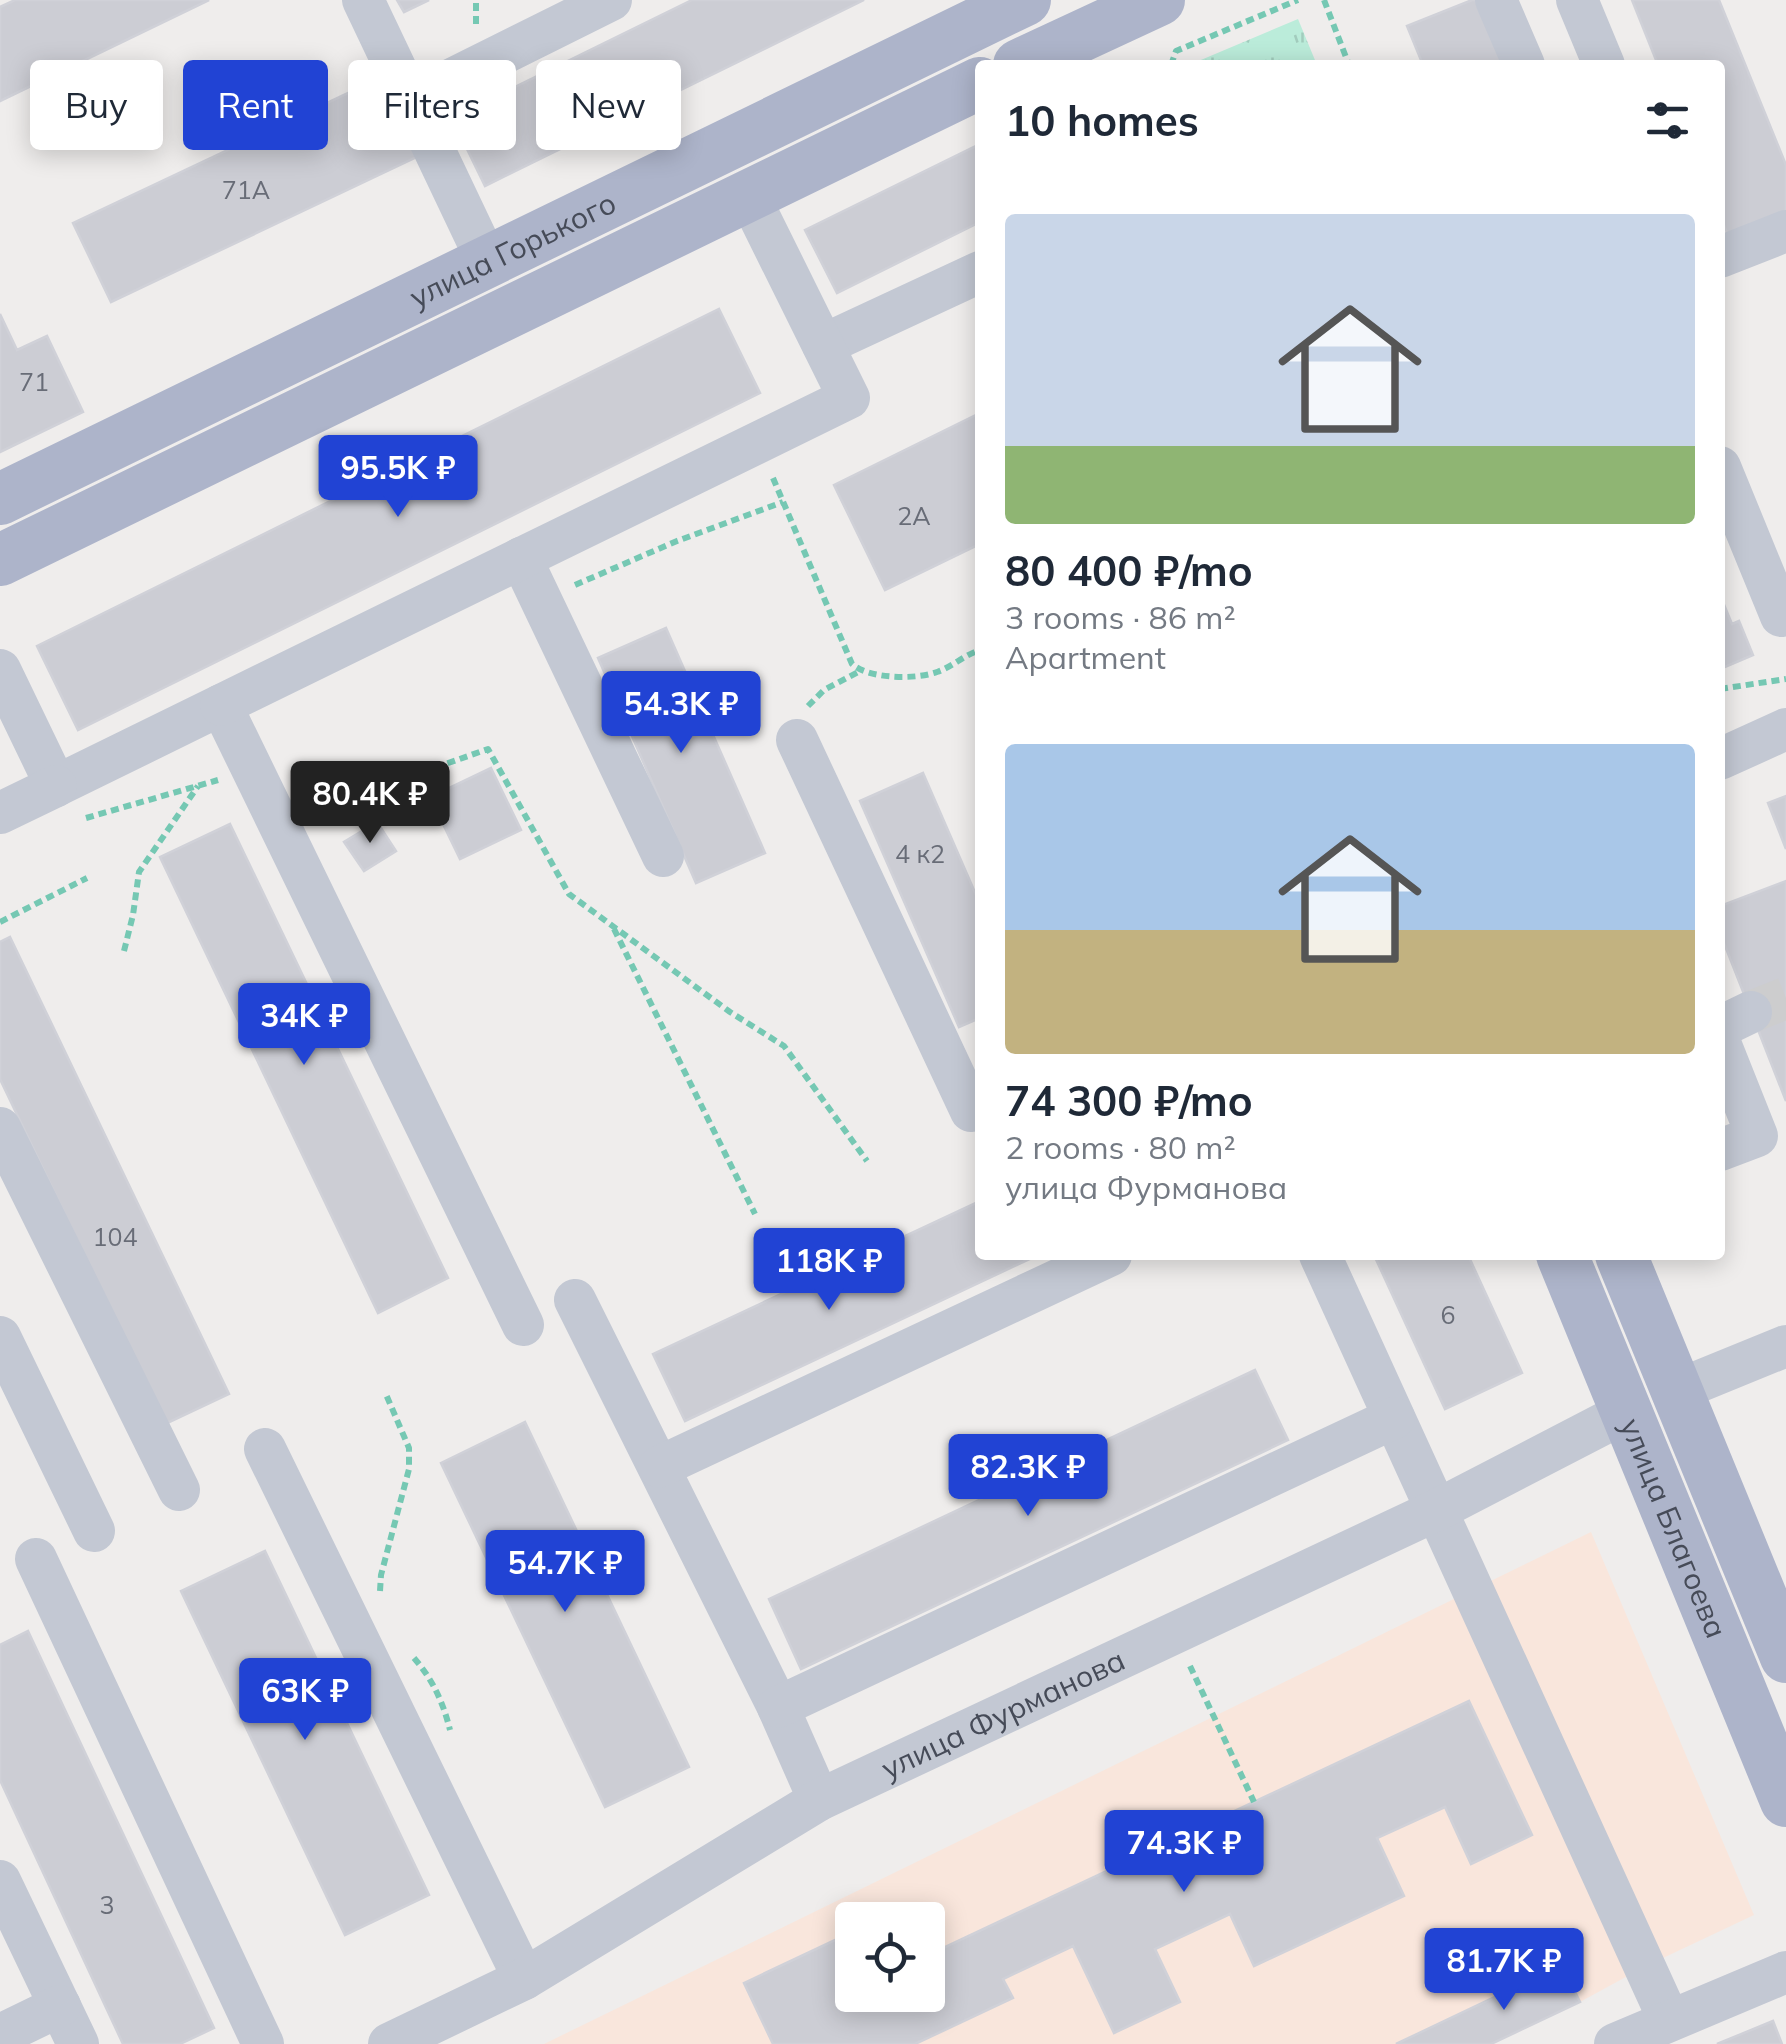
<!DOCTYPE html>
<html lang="en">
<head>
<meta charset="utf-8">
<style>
  body { margin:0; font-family:Mulish,sans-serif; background:#f6f6f7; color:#1f2937; height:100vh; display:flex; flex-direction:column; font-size:38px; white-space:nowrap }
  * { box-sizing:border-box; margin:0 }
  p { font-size:32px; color:#747a83 }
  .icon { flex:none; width:55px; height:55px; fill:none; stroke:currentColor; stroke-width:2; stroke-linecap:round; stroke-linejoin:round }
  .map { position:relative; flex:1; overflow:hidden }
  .sheet { position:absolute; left:975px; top:60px; width:750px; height:1200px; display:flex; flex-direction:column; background:#fff; border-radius:10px; box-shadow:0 5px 25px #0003 }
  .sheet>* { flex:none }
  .hud { position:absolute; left:30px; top:60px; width:795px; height:90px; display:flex; gap:20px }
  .buttons { position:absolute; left:835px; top:1902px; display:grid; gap:20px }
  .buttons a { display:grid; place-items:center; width:110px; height:110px; border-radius:10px; background:#fff; box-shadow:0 5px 25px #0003; font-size:50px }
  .price { position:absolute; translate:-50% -85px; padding:0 22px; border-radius:10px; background:#2143d4; color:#fff; font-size:32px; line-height:65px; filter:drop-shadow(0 2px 5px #0008) }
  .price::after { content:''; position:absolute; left:50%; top:60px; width:30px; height:22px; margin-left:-15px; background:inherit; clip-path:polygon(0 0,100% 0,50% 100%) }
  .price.on { background:#222; color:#fff }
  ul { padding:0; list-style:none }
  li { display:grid; align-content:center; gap:20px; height:530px; padding:0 30px }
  li span { display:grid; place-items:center; height:310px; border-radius:10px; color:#555 }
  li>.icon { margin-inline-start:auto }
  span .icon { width:180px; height:180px; fill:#fffc; stroke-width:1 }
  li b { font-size:42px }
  h2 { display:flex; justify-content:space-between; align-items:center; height:120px; padding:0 30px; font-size:42px }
  .pill { padding:0 35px; border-radius:10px; background:#fff; box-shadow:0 5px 25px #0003; font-size:35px; line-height:90px }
  .pill.on { background:#2143d4; color:#fff }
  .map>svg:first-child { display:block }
  .medical { fill:#f9e6dc; fill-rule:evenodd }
  .grass { fill:url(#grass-tufts) }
  .building { fill:#cccdd4; stroke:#d0d1d8; stroke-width:2.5 }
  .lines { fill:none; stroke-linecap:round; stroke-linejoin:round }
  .minor-tunnel { stroke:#cdcdce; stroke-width:42; stroke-dasharray:42 21; stroke-linecap:butt }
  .path { stroke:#75c8b3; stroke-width:6; stroke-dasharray:8 5; stroke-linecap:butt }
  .minor { stroke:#c3c8d3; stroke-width:42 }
  .major { stroke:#adb4ca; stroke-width:52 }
  .labels { text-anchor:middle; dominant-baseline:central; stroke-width:8; stroke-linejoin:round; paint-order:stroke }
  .number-label { font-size:25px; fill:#686c77 }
  .street-label { font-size:30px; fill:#464b58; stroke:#fff }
</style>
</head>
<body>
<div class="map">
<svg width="1786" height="2044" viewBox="0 0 1786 2044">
  <defs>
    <pattern id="grass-tufts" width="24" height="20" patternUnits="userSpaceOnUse" patternTransform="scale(2.5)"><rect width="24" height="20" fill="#bbecda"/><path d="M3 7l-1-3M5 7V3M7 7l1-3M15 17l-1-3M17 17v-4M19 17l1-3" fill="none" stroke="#a2ccbd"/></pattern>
  </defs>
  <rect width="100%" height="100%" fill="#efedec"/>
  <path class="medical" d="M1591 1532 1754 1915 1644 1967 1580 2002 1491 2044H544ZM852 1920H928V1995H852Z"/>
  <path class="grass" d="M1298 19 1317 65H1189Z"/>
  <g class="building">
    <path d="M15 0H209L0 101V7Z"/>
    <path d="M397 0H429L404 12Z"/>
    <path d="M692 0H864L485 186 452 118Z"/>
    <path d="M1472 0H1479L1506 65H1423L1407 26Z"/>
    <path d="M1632 0H1719L1786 165V219L1731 242 1720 216V65H1658Z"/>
    <path d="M382 77 419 156 111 302 73 223Z"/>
    <path d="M976 146 980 154V222L837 293 805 230Z"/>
    <path d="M719 309 760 393 78 730 37 646Z"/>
    <path d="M0 314 17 350 47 336 83 412 0 452Z"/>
    <path d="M980 413V544L885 590 834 485Z"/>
    <path d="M1720 595 1732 624 1739 621 1753 655 1720 669Z"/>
    <path d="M666 628 765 853 696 883 598 658Z"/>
    <path d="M491 768 521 830 460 859 430 797Z"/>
    <path d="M923 773 980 904V1018L959 1027 860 801Z"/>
    <path d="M1786 796V849L1768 803Z"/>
    <path d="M377 822 396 851 364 871 344 842Z"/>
    <path d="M230 824 448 1278 378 1313 160 857Z"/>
    <path d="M1786 881V1101L1720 933V906Z"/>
    <path d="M10 937 229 1394 165 1424 0 1079V942Z"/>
    <path d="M980 1201V1255H1038L685 1421 653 1354Z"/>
    <path d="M1374 1255H1468L1522 1373 1445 1409Z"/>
    <path d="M1255 1370 1288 1440 801 1669 769 1599Z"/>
    <path d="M525 1422 689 1767 605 1807 441 1463Z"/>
    <path d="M265 1551 429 1895 345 1935 181 1591Z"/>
    <path d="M28 1631 214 2028 180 2044H123L0 1780V1645Z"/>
    <path d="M1469 1701 1532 1835 1471 1864 1445 1807 1377 1838 1404 1896 1254 1966 1230 1914 1155 1949 1180 2002 1114 2033 1073 1946 1003 1979 1013 1998 915 2044H773L744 1983 852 1932V1995H928V1955Z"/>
    <path d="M902 1909 907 1920H878Z"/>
    <path d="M1562 1965 1580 2002 1491 2044H1396Z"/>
    <path d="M1773 2021 1782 2044H1717Z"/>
  </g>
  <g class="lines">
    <path class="minor-tunnel" d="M1751 1012 1786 998"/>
    <g class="path">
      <path d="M1324 0 1349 65"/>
      <path d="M476 24V0"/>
      <path d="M1171 65 1176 51 1298 0"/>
      <path d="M773 478 852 664C869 679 915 680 937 672 952 667 964 655 980 650"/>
      <path d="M575 585 677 541 783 502"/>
      <path d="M1720 689 1786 679"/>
      <path d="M808 706 824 690 860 671"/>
      <path d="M298 779 363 793 488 749 569 894 730 1012 784 1046 867 1161"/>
      <path d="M86 818 218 780"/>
      <path d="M0 922 87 878"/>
      <path d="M614 929 755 1214"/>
      <path d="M124 951 133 915 139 872 198 786"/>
      <path d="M380 1591 381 1575 409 1469V1448L385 1392"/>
      <path d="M414 1658C433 1680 443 1702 450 1730"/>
      <path d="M1190 1666 1254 1802"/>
    </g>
    <g class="minor">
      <path d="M363 0 487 261"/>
      <path d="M1496 0 1524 65"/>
      <path d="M1577 0 1604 65"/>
      <path d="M412 99 611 0"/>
      <path d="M1720 257 1786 231"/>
      <path d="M823 345 980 272"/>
      <path d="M1720 467 1781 616"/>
      <path d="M521 558 663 856"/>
      <path d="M0 670 56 786 221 705 523 1325"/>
      <path d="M221 705 849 398 749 196"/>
      <path d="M797 740 971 1111"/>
      <path d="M1720 759 1786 729"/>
      <path d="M0 813 56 786"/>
      <path d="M1720 1027 1751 1012"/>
      <path d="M1720 1043 1757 1136 1720 1150"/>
      <path d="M0 1128 179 1490"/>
      <path d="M1320 1255 1669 2020"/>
      <path d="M575 1300 778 1707 819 1800"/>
      <path d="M0 1337 94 1531"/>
      <path d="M1678 1390 1786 1346"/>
      <path d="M265 1449 524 1979"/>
      <path d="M659 1467 1111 1255"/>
      <path d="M36 1559 263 2044"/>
      <path d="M778 1707 1394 1418"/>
      <path d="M0 1881 78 2044"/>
      <path d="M0 2035 60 2006"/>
      <path id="s1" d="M389 2044 524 1979 819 1800 1437 1510 1628 1411"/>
      <path d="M1615 2044 1786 1972"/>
    </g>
    <g class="major">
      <path d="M1019 65 1159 0"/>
      <path id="s2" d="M0 499 1025 0"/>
      <path d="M0 560 980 83"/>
      <path id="s3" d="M1562 1255 1786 1801"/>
      <path d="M1621 1255 1786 1657"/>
    </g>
  </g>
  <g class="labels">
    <g class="number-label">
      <text x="246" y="189">71А</text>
      <text x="34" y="381">71</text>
      <text x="914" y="515">2А</text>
      <text x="920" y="853">4 к2</text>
      <text x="115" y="1236">104</text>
      <text x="1448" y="1314">6</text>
      <text x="107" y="1904">3</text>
    </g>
    <g class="street-label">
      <text stroke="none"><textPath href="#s2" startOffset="570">улица Горького</textPath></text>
      <text stroke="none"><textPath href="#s3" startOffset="295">улица Благоева</textPath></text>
      <text stroke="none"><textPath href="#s1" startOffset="698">улица Фурманова</textPath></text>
    </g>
  </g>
</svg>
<div class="buttons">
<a><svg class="icon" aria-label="locate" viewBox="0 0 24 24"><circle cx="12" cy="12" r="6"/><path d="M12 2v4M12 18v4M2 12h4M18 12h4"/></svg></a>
</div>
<b class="price" style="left:398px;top:520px">95.5K ₽</b>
<b class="price" style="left:681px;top:756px">54.3K ₽</b>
<b class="price on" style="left:370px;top:846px">80.4K ₽</b>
<b class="price" style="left:304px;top:1068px">34K ₽</b>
<b class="price" style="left:829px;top:1313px">118K ₽</b>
<b class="price" style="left:1028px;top:1519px">82.3K ₽</b>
<b class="price" style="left:565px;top:1615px">54.7K ₽</b>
<b class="price" style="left:305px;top:1743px">63K ₽</b>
<b class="price" style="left:1184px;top:1895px">74.3K ₽</b>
<b class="price" style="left:1504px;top:2013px">81.7K ₽</b>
<div class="hud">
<a class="pill">Buy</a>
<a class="pill on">Rent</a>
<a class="pill">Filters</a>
<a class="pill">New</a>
</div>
<section class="sheet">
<h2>10 homes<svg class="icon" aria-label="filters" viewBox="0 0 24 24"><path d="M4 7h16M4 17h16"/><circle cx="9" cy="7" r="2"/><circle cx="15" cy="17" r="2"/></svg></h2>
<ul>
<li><span style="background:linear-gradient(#c9d6e8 75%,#8fb573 0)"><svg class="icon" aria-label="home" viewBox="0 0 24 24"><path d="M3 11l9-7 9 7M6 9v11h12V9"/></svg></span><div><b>80 400 ₽/mo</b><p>3 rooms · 86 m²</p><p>Apartment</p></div></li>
<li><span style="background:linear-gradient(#a9c7e8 60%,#c2b280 0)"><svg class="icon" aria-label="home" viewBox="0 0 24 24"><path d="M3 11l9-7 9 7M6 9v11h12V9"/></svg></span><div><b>74 300 ₽/mo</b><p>2 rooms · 80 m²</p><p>улица Фурманова</p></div></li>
</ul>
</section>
</div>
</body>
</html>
